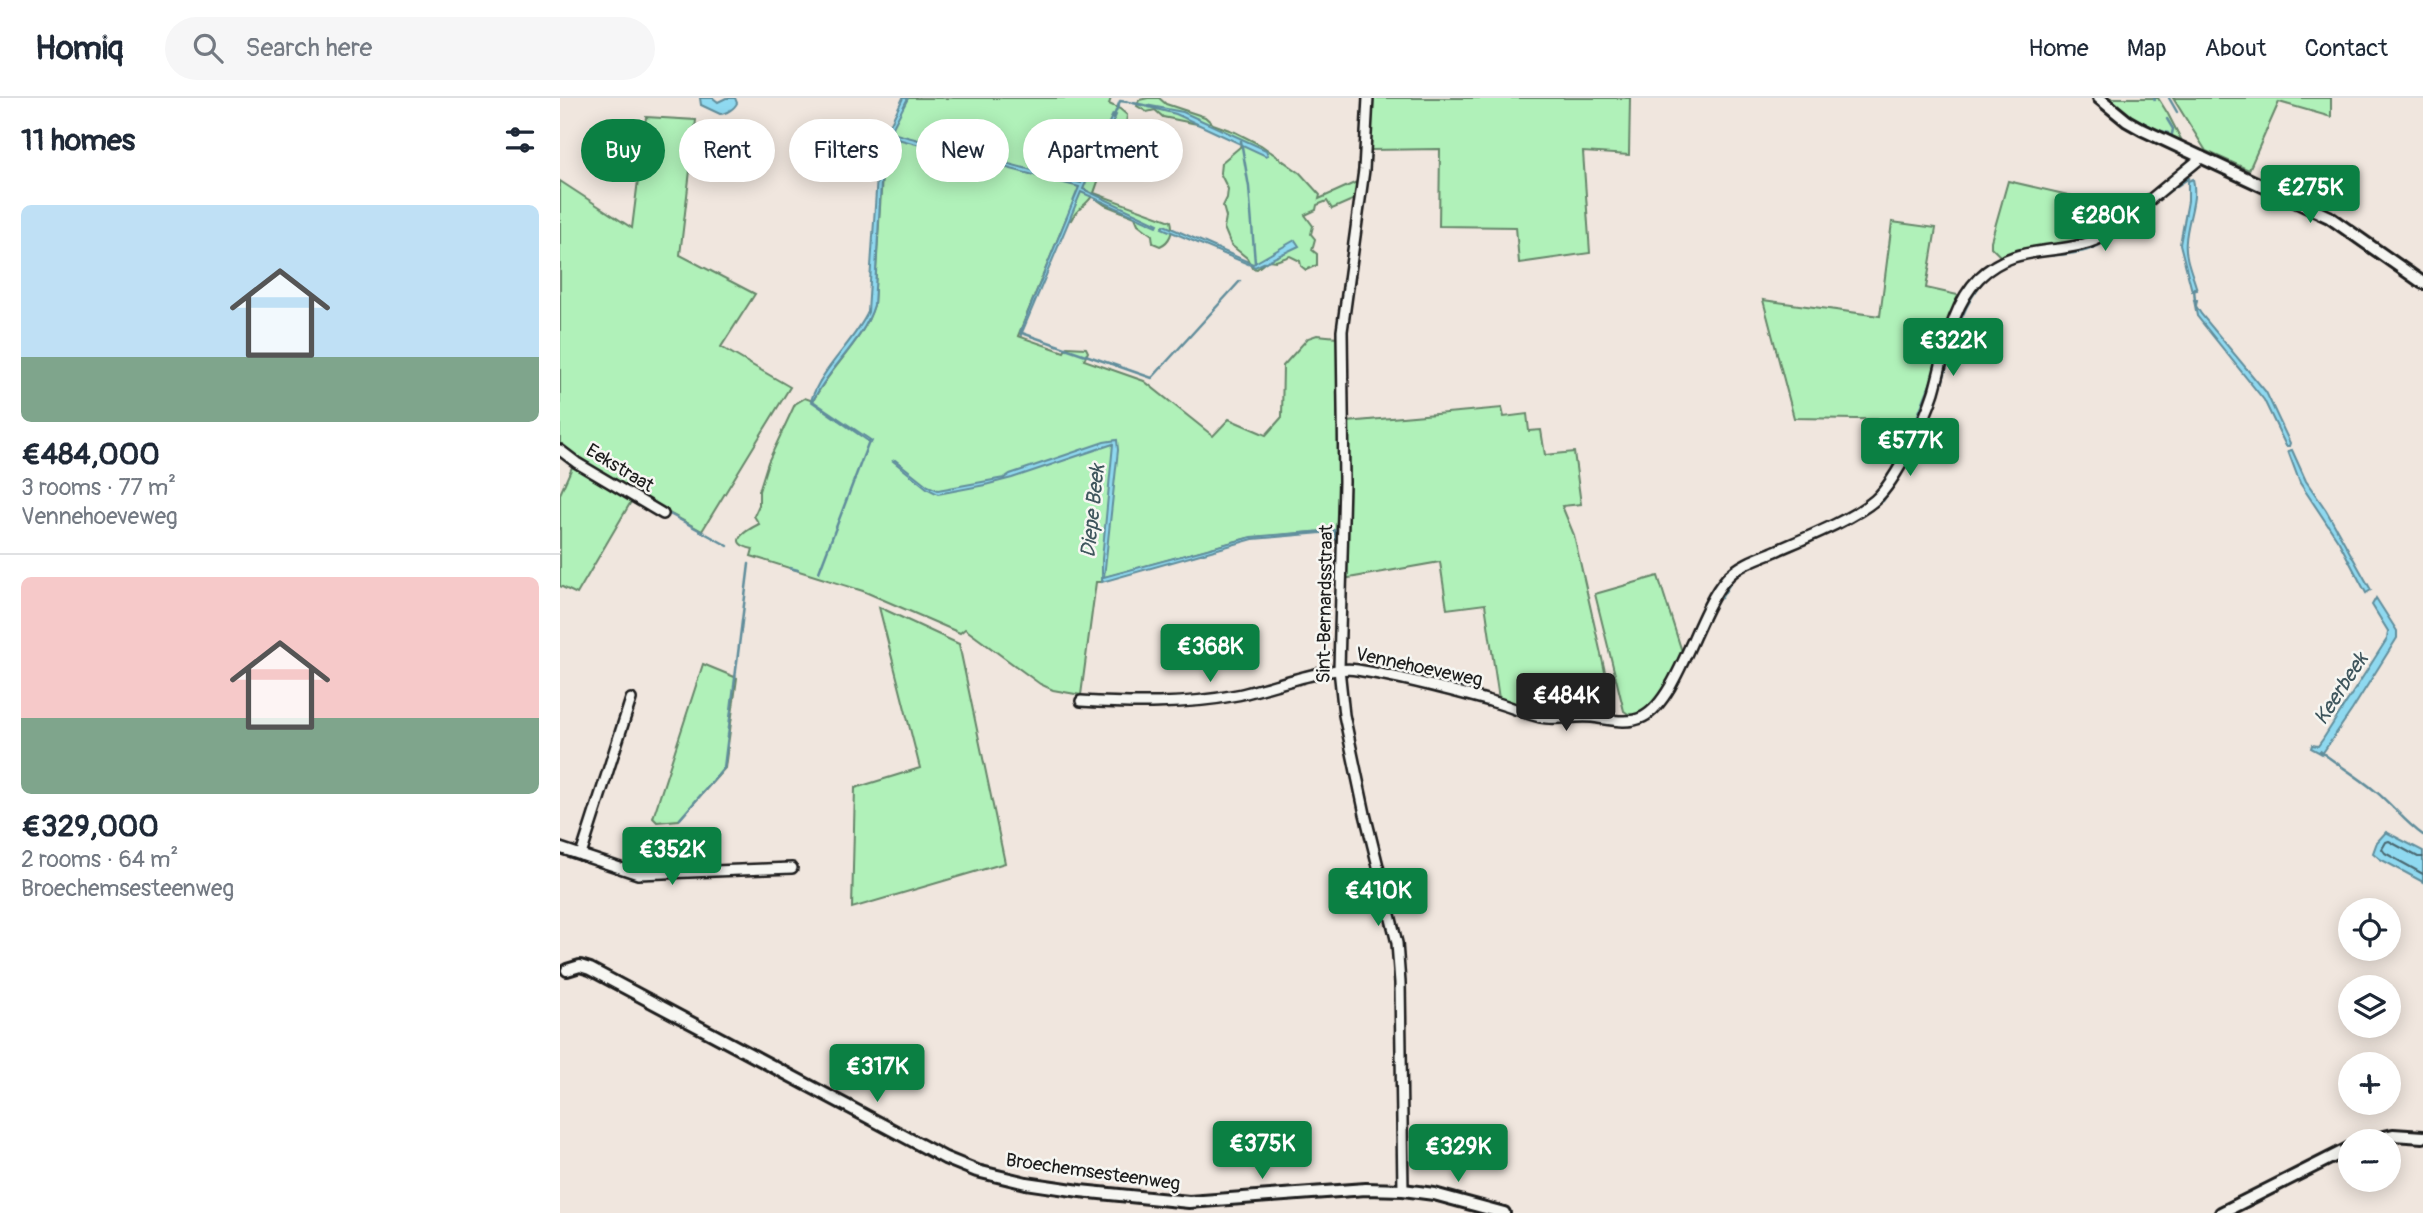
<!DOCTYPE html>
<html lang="en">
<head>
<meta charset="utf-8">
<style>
  body { margin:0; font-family:Pangolin,sans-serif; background:#f6f6f7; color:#1f2937; height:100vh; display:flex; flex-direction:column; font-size:26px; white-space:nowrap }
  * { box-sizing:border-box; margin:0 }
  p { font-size:23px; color:#747a83 }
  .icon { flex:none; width:38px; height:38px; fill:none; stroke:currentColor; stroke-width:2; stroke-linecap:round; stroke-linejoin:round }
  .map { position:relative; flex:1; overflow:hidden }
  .panel { display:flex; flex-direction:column; background:#fff; width:560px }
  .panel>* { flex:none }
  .top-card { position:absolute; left:21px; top:21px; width:665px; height:63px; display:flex; gap:14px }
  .buttons { position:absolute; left:1778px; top:800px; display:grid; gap:14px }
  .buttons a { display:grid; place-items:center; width:63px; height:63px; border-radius:50%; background:#fff; box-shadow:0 4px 18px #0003; font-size:35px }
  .price { position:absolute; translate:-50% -60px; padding:0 16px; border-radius:7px; background:#0b8043; color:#fff; font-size:23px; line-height:46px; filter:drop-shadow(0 2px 4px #0008) }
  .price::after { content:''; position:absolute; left:50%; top:42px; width:21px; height:16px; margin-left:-10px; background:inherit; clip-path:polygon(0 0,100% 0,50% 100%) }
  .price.selected { background:#222; color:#fff }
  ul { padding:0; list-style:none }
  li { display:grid; align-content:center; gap:14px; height:371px; padding:0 21px }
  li+li { border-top:2px solid #e0e1e3 }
  li span { display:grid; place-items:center; height:217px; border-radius:10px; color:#555 }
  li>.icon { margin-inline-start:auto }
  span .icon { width:126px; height:126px; fill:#fffc; stroke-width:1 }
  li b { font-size:30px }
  h2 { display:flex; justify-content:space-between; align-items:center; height:84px; padding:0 21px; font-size:30px }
  .pill { padding:0 24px; border-radius:32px; background:#fff; box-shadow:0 4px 18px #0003; font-size:24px; line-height:63px }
  .pill.selected { background:#0b8043; color:#fff }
  header { display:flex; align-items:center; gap:42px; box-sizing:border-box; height:98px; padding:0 35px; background:#fff; border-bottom:2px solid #e0e1e3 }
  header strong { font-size:33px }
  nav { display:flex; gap:38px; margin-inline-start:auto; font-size:24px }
  .search { width:490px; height:63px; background:#f6f6f7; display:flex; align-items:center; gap:18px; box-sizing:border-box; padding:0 24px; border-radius:38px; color:#747a83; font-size:26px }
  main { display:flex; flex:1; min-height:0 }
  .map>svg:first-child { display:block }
  .green { fill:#b0f1b9; stroke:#66866a; stroke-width:2 }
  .water { fill:#8fd9f0; stroke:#618d9b; stroke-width:2 }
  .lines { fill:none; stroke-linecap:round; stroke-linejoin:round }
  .shore { stroke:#4a6871; stroke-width:2 }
  .stream { stroke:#618d9b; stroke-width:2.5 }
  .minor-casing { stroke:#1c1c1c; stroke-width:14 }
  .tertiary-casing { stroke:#1c1c1c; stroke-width:16 }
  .minor { stroke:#f6f6f2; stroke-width:9 }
  .tertiary { stroke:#f6f6f2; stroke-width:10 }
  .labels { text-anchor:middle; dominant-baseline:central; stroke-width:5; stroke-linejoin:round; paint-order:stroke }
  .street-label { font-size:19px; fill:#1c1c1c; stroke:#f6f6f2 }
  .water-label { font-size:21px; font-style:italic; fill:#3e555c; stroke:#f6f6f2 }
</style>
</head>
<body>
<header>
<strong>Homiq</strong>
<div class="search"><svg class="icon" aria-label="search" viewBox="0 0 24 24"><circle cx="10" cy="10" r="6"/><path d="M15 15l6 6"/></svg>Search here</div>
<nav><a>Home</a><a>Map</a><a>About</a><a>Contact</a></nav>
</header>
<main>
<section class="panel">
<h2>11 homes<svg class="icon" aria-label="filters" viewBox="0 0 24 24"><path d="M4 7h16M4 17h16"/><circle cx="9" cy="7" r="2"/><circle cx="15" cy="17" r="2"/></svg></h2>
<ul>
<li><span style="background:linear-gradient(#bfe0f5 70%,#7fa58c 0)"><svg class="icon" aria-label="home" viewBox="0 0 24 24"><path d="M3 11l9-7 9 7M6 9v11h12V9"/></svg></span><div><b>€484,000</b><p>3 rooms · 77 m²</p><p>Vennehoeveweg</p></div></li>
<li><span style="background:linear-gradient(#f6c9c9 65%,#7fa58c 0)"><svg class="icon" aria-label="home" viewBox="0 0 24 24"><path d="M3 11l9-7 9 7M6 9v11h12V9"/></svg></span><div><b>€329,000</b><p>2 rooms · 64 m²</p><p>Broechemsesteenweg</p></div></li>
</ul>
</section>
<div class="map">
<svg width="1863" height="1115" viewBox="0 0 1863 1115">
  <rect width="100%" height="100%" fill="#f0e6de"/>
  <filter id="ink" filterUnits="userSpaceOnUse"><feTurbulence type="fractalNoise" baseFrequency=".0143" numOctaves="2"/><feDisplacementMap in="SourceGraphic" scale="14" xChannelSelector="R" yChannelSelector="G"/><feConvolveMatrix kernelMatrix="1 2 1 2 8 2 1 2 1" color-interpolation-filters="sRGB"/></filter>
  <g filter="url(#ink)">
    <g class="green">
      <path d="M348 0H551L549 6 560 11 567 17 566 27 560 34H551L547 58 534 95 611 123C614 133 610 144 600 148L593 145 592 137 578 126 575 119 545 107 532 98C526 108 518 109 511 122L506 121 458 238 504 254 507 249 526 250 528 254 524 262 584 283 653 338 669 321 706 337 722 319 723 268 748 240 757 237 777 239 780 367 776 432 688 440 545 479 542 484H536L521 597 493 592 480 586 405 531 400 535 303 493 191 458 193 451C164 445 187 432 199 426L194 418 199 407V393L208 364 235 306 245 300 253 303C270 269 303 244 314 207L323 61 334 23Z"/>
      <path d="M588 0H599L606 6 645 19 653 26 675 34 701 47 740 75 760 97 759 101 799 83 797 100 772 111 767 103 757 107 756 112 745 117 753 128 751 136 755 141 752 152 757 156V167L746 172 741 168 740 163 730 158 716 163 708 162 697 171 692 170 687 160 671 147 664 130 666 119 663 108 667 100 668 91 660 75 661 65 680 49 681 45 642 27 603 19 595 12 587 14 577 8 579 2Z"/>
      <path d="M813 0H1070L1069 57 1023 54 1030 155 959 165 956 129 879 128 880 51 810 52Z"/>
      <path d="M1545 0H1598L1608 16 1623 45 1579 25Z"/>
      <path d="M1613 0H1771V19L1719 4 1689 72 1646 53Z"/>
      <path d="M86 19 136 22 120 157 195 196 161 249 230 289 142 433C94 406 43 382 0 347V83L72 130Z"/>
      <path d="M1448 83 1543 105 1537 140C1529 142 1522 145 1514 146 1488 152 1468 146 1442 160L1431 149V143Z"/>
      <path d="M1332 124 1376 130 1366 190 1402 198 1358 322 1234 320 1203 202 1320 218Z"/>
      <path d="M942 310 944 319 967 316 969 333 981 332 985 357 1014 354 1021 406 1002 408 1014 437 1055 618 990 617 939 601 925 506 887 511 880 464 783 481 788 386 787 324Z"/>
      <path d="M13 367 72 402 17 496 0 488V396Z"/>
      <path d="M1098 478 1123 557C1109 581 1100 609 1071 618L1064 613 1035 496Z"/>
      <path d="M319 509 399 546 445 765 292 810 295 690 360 670Z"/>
      <path d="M143 566 177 580 165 670 119 722 97 724 93 720Z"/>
    </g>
    <g class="water">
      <path d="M140 0H153L158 4 166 0H175L177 5C175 10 166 16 160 16L141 7Z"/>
      <path d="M343 0H348L331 33 332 35 521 85 553 16 556 17 523 91 598 126 597 128 521 94 461 237 460 234 519 89 330 39 322 68 314 207C303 244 269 269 253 303L312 343 311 345 251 303C260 272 294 244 308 214L318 63 324 39Z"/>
      <path d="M564 3 623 14 706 52 708 57 706 58 616 16Z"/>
      <path d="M1633 81C1638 101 1627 123 1626 143 1624 159 1633 177 1637 192L1632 193 1620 146 1628 103V83Z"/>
      <path d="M604 127 693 166 735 142 739 148 695 169 602 130Z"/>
      <path d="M1634 202H1637L1636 208 1641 216 1706 294 1730 345 1729 348H1726L1704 302 1637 218Z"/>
      <path d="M557 342 558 352 544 479 691 439 775 432 777 442 775 441 773 434 693 441 542 484V461L553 346 452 380 425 387 378 396 368 391 333 363 335 362 368 388 378 392 444 380 450 376 544 344Z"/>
      <path d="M1732 352 1746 383 1766 412 1811 492 1806 495 1779 444 1740 385 1728 353Z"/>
      <path d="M1816 500 1837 533V540L1792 612 1762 656 1751 650 1752 647 1758 648 1763 641 1827 541 1828 533 1812 507Z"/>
      <path d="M1826 734 1863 753V784L1820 761 1813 755 1817 744Z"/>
    </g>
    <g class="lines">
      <path class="shore" d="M1863 759H1858L1829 743 1826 744 1822 751 1825 755 1863 776"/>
      <g class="stream">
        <path d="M1548 0 1563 12"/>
        <path d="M1594 0 1595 2"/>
        <path d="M1609 0 1617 14"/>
        <path d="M1569 17 1598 32 1608 35"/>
        <path d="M553 20 560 3 567 4"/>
        <path d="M1607 21 1613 31 1612 36"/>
        <path d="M681 43 689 89 695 165"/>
        <path d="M1599 100 1629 80"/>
        <path d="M1478 158C1516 157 1541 154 1569 125"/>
        <path d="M1634 190 1635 204"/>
        <path d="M462 235 592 280 680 183"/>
        <path d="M1371 316C1393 268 1389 221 1427 179"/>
        <path d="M1348 343 1375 274"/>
        <path d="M106 414 168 448"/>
        <path d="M1296 420 1323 403 1345 368"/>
        <path d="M1274 422 1304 405"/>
        <path d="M1213 449 1258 429"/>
        <path d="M230 470 238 472"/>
        <path d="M1185 471 1211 460"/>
        <path d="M259 474 309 343"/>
        <path d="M1161 500 1174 479"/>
        <path d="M542 600H605"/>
        <path d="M1760 653C1778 667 1797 678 1814 692 1832 706 1844 724 1863 737"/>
        <path d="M120 721 164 670 189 466"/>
      </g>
      <defs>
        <g id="minor">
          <path d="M808 0 804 72 782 233 784 384 779 571 784 617 805 716 837 845 840 885 843 1092"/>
          <path d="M0 352 17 365 103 416"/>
          <path d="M521 603C572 606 626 607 677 597 708 591 769 567 797 572 841 579 887 591 930 603 947 607 963 615 980 619 997 623 1014 617 1032 619 1048 621 1067 627 1083 619 1118 601 1138 512 1166 481 1177 468 1195 461 1211 455 1240 442 1292 422 1315 402 1337 382 1365 322 1374 294 1385 256 1390 209 1419 180 1460 140 1506 163 1551 134L1642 59"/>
          <path d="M0 750 78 776 232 770"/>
          <path d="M21 757 71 601"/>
        </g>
        <g id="tertiary">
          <path d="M1539 0 1567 23 1583 32 1769 119 1863 185"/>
          <path d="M7 872 20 868 30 871 385 1060 417 1073 466 1085 520 1093 629 1104 806 1091 843 1092 874 1096 944 1115"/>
          <path d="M1807 1043 1833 1037 1863 1039"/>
          <path d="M1661 1115 1790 1050"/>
        </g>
      </defs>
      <use href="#minor" class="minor-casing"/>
      <use href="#tertiary" class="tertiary-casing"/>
      <use href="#minor" class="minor"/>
      <use href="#tertiary" class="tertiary"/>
    </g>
  </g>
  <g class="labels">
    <g class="street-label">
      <text transform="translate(60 370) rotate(31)">Eekstraat</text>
      <text transform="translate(765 506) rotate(-89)">Sint-Bernardsstraat</text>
      <text transform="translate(859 569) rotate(12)">Vennehoeveweg</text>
      <text transform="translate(533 1074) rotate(8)">Broechemsesteenweg</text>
    </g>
    <g class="water-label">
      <text transform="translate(533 413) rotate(-84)">Diepe Beek</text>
      <text transform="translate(1781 591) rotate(-57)">Keerbeek</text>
    </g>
  </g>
</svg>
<div class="buttons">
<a><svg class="icon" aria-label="locate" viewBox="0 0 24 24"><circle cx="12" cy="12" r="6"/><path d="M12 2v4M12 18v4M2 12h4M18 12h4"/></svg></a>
<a><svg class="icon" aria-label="layers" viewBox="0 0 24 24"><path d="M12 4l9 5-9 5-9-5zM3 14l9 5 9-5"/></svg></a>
<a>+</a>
<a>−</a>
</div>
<b class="price" style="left:1750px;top:127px">€275K</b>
<b class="price" style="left:1545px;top:155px">€280K</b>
<b class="price" style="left:1393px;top:280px">€322K</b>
<b class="price" style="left:1350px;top:380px">€577K</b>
<b class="price" style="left:650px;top:586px">€368K</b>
<b class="price selected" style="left:1006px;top:635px">€484K</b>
<b class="price" style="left:112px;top:789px">€352K</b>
<b class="price" style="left:818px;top:830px">€410K</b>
<b class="price" style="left:317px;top:1006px">€317K</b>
<b class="price" style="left:702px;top:1083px">€375K</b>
<b class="price" style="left:898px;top:1086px">€329K</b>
<div class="top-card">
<a class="pill selected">Buy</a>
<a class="pill">Rent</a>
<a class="pill">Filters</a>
<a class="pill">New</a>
<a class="pill">Apartment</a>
</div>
</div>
</main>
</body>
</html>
